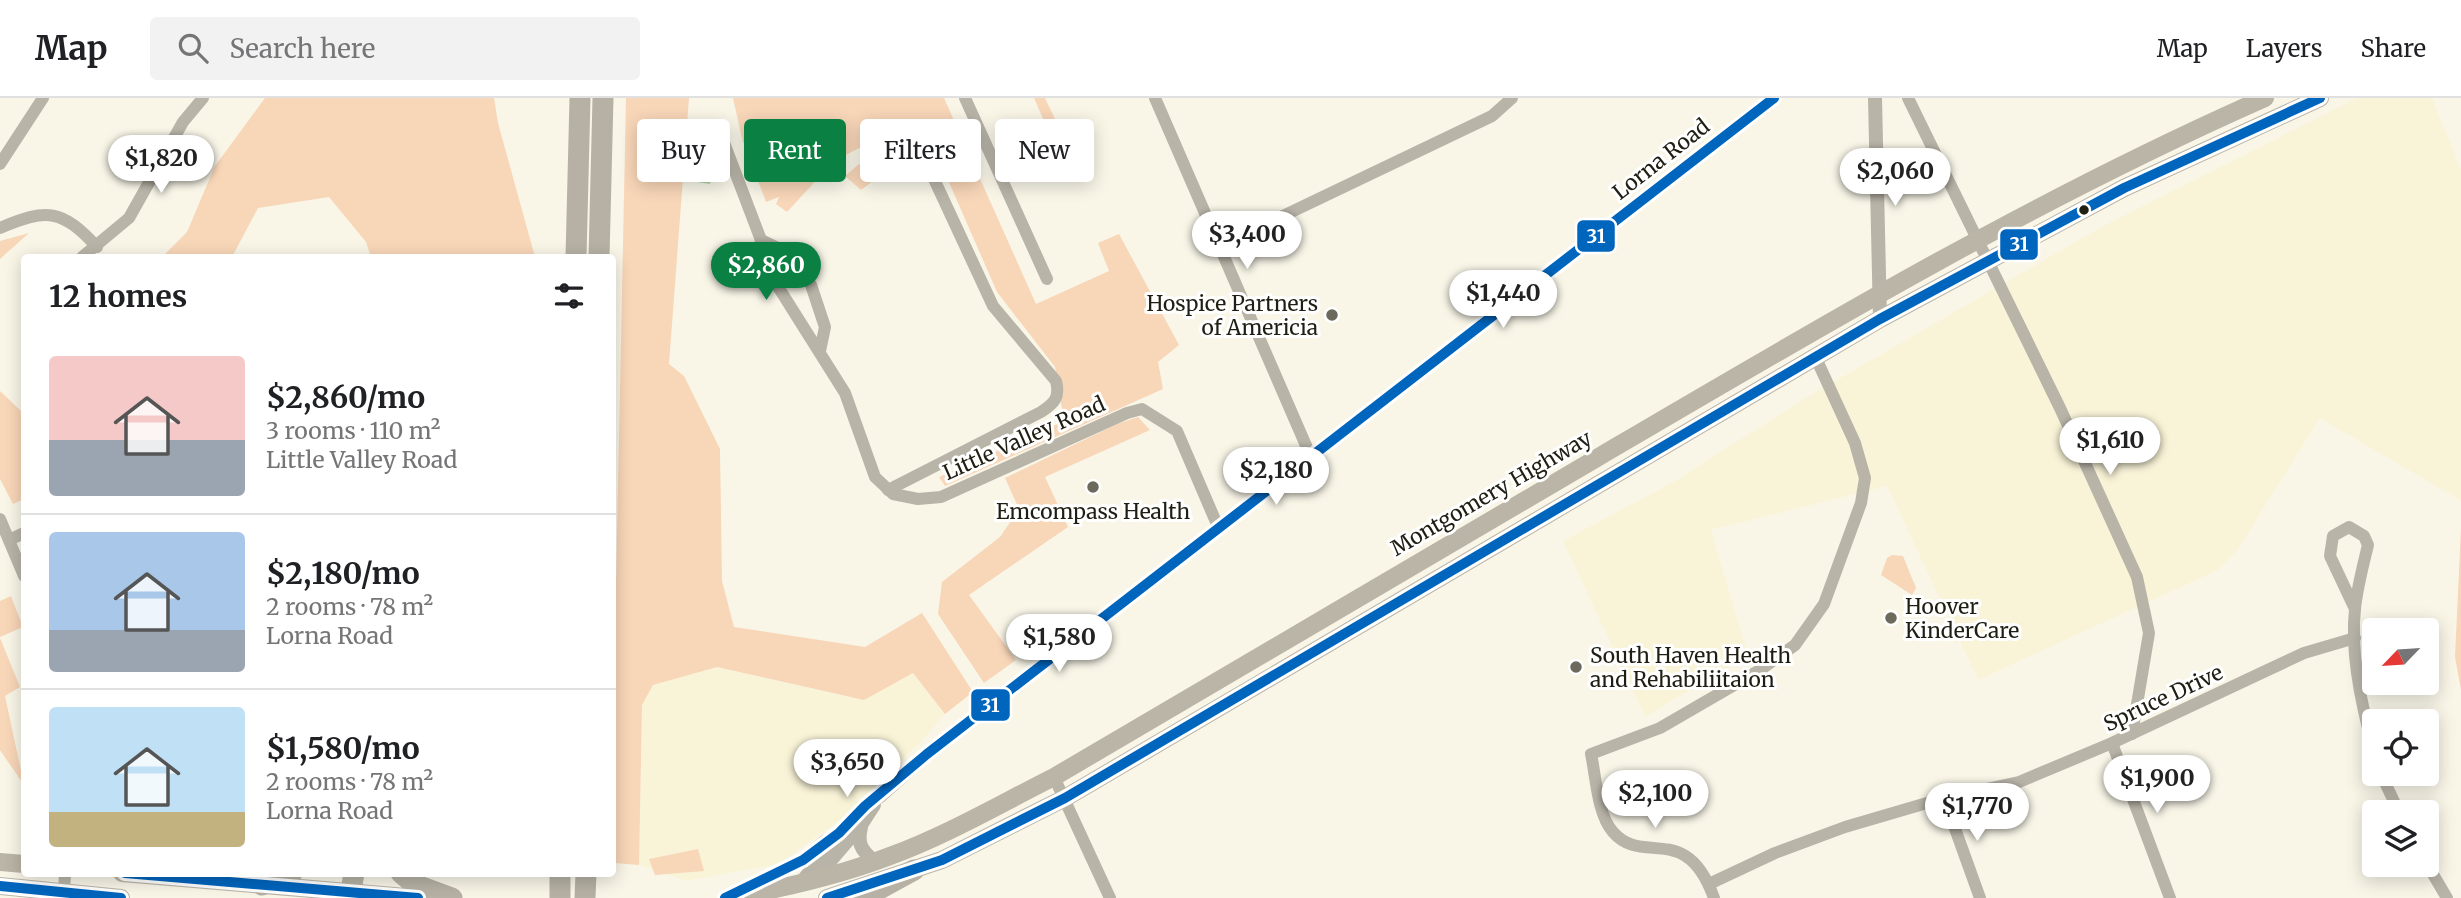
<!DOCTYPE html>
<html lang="en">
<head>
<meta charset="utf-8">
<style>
  body { margin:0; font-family:Merriweather,serif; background:#f2f2f2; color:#202124; height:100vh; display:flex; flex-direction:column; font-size:26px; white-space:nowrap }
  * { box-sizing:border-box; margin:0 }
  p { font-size:23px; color:#757577 }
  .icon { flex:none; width:38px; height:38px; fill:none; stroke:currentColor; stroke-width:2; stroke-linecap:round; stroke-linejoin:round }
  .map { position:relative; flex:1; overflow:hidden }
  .side { position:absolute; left:21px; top:156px; width:595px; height:623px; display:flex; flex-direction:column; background:#fff; border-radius:7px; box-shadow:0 4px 18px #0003 }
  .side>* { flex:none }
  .guide { position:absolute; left:637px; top:21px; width:665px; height:63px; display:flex; gap:14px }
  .needle { width:46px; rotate:245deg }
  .tools { position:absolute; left:2362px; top:520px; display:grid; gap:14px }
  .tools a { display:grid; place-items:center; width:77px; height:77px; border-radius:7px; background:#fff; box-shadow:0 4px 18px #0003; font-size:35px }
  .price { position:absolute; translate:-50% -60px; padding:0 16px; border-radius:24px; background:#fff; color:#222; font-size:23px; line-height:46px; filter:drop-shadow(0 2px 4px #0008) }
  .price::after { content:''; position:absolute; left:50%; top:42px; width:21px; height:16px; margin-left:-10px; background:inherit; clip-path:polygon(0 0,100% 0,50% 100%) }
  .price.selected { background:#0b8043; color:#fff }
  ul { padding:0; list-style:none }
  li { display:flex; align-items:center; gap:21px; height:175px; padding:0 28px }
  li+li { border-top:2px solid #e0e0e0 }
  li span { display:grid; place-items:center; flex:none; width:196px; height:140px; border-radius:7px; color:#555 }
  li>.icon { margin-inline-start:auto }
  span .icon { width:84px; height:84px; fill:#fffc; stroke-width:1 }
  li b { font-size:30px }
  h2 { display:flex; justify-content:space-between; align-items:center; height:84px; padding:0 28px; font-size:30px }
  .chip { padding:0 24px; border-radius:7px; background:#fff; box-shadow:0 4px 18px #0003; font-size:24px; line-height:63px }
  .chip.selected { background:#0b8043; color:#fff }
  header { display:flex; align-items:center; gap:42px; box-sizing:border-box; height:98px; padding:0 35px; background:#fff; border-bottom:2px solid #e0e0e0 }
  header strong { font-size:33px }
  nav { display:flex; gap:38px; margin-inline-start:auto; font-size:24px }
  .search { width:490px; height:63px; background:#f2f2f2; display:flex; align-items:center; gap:18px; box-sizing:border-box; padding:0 24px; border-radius:7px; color:#757577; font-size:26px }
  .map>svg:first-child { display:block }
  .built { fill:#f9f4d8 }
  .green { fill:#f8d6b8 }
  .water { fill:#b1d5a7 }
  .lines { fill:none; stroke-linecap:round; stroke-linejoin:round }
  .minor { stroke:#b9b4a8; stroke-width:12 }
  .tertiary { stroke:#b9b4a8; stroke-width:14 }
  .primary { stroke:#bbb5a7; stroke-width:18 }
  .motorway { stroke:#b6b1a4; stroke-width:21 }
  .bus-1-casing { stroke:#fff; stroke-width:16 }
  .bus-1 { stroke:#0065bd; stroke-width:10 }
  .bus-dot { fill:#1f1e12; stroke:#fff; stroke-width:2.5 }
  .poi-dot { fill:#6b6a5d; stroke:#fff; stroke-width:2.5 }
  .labels { text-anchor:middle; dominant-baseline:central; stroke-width:6; stroke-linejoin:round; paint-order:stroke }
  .street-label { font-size:21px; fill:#1f1e12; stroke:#fff }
  .poi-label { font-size:21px; fill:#1f1e12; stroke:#fff; text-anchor:start }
  .line-badge { stroke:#fff; stroke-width:2.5 }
  .badge-label { font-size:19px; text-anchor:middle; font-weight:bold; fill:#fff }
</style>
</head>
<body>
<header>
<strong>Map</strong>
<div class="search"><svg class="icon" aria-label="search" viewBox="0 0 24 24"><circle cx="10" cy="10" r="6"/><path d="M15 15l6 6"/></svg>Search here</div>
<nav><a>Map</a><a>Layers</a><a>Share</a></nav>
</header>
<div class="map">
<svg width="2461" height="800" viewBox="0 0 2461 800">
  <rect width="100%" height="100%" fill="#f9f6e8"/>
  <g class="built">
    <path d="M2357 0H2432L2461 71V403L2320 320 2237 453 2218 472 1978 582 1887 388 1711 432 1748 557 1645 619 1563 443 1673 384 1804 301 2101 129Z"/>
    <path d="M717 569 864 602 913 575 945 616 923 642 840 722 779 766 686 783 639 767 642 607 653 587Z"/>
  </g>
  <g class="green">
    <path d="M265 0H494L498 25 535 159H371L366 144 329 99 258 110 232 159H162L187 134 215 68Z"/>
    <path d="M626 0H689L669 266 684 278 720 351 722 483 734 529 865 549 922 515 973 594 945 616 913 575 864 602 717 569 653 587 642 607 639 767 614 765 613 631Z"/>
    <path d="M733 0H944L1036 206 1109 173 1098 145 1119 136 1179 247 1158 264 1163 291 945 388 939 379 1064 323 1055 269 997 194 941 66 869 45 834 63 787 114 776 106 779 99 766 104 747 53 770 43 768 39 743 45Z"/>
    <path d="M1034 0H1045L1055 21 1052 27 1044 23Z"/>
    <path d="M859 66 877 80 861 92 845 78Z"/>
    <path d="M29 135 0 161V143Z"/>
    <path d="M0 293 21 313 24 310V379L21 380 24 401 13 406 0 381Z"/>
    <path d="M1138 319 1150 332 1045 379 1068 429 969 497 1016 562 984 585 938 516 942 484 1000 439 1019 411 1005 380 1117 326Z"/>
    <path d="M2461 430V592L2455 559Z"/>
    <path d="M1892 457 1903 458 1916 490 1912 497 1881 477 1887 460Z"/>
    <path d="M11 498 23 529 0 539V503Z"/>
    <path d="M0 540 20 589 5 598 24 687 0 652Z"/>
    <path d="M698 751 704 773 655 777 649 761Z"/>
  </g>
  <path class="water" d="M699 64 707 65 706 75 712 76 710 86 697 84Z"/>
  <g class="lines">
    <g class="minor">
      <path d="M965 0 1047 181"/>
      <path d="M1155 0 1311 359"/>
      <path d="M1908 0 2060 310 2137 479 2149 535 2132 636"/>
      <path d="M718 29 761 142 758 157 845 295 875 379 893 396 918 401 941 399 1127 315 1142 311 1177 333 1219 431"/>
      <path d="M868 64 929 75 934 81 993 208 1056 283C1060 299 1055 305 1041 314L888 392"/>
      <path d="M0 66 43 0"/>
      <path d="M0 130C47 110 62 111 97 149"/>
      <path d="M761 142 788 155 811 187 825 229 820 253"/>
      <path d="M1218 149 1492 18 1512 0"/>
      <path d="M82 159 129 120 183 24 203 0"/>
      <path d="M0 421 24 478"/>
      <path d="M9 442 24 435"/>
      <path d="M2355 511 2330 458 2333 438 2349 429 2364 438 2368 447C2363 468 2357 490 2355 511 2350 557 2362 611 2375 656"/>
      <path d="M2112 645 2170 800"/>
      <path d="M2381 676 2399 714"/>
      <path d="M1054 679 1110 800"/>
      <path d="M1944 700 1980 800"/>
      <path d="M2427 766 2447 800"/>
      <path d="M1709 786 1775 755 1845 729 1944 700 2019 684 2112 645 2304 555 2355 540"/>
      <path d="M64 795 65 775"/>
      <path d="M1714 800C1686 722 1643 769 1613 734 1597 716 1596 678 1591 656L1660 630 1760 572 1795 547 1824 506 1861 405 1865 380 1855 345 1815 258"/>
    </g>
    <g class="tertiary">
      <path d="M1875 0 1880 221"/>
      <path d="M861 729C857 745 861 752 874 763"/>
      <path d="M819 776 861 727 874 707"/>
      <path d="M799 787 865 708 880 698 927 656 1774 0"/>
      <path d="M741 793 803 762 826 743"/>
    </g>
    <g class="primary">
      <path d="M0 764 24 766"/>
      <path d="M122 775 418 800"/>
      <path d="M0 788 121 800"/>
      <path d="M730 800C785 790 838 778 890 758 947 737 1000 706 1054 679 1236 571 1420 465 1602 357 1818 230 2036 101 2265 0"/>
      <path d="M827 800 942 762 1065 700 1880 221 2124 90 2320 0"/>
    </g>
    <g class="motorway">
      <path d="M576 159 580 0"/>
      <path d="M599 159 603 0"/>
      <path d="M401 775 414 786 452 800"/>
      <path d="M262 787 292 775"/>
      <path d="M351 793 354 775"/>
      <path d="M560 800V775"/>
      <path d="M585 800 586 775"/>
      <path d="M863 800 914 772"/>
    </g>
    <defs>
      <g id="bus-1">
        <path d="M125 775 418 800"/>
        <path d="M0 788 121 800"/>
        <path d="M725 800 803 762 839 735 865 708 927 656 1774 0"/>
        <path d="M827 800 942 762 1065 700 1880 221 2124 90 2320 0"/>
      </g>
    </defs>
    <use href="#bus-1" class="bus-1-casing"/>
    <use href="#bus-1" class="bus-1"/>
  </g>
  <circle class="bus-dot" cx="2084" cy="112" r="6"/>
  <g class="poi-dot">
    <circle cx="1332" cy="217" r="7"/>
    <circle cx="1093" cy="389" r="7"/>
    <circle cx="1891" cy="520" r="7"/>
    <circle cx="1576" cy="569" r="7"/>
  </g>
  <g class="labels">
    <g class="street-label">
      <text transform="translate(1661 61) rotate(-38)">Lorna Road</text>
      <text transform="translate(1024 340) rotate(-24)">Little Valley Road</text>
      <text transform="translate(1491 395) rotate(-30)">Montgomery Highway</text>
      <text transform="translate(2163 600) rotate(-25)">Spruce Drive</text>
    </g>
    <g class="poi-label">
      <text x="1318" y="205" text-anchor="end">Hospice Partners<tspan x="1318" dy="24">of Americia</tspan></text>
      <text x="1093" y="413" text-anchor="middle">Emcompass Health</text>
      <text x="1905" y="508">Hoover<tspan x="1905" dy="24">KinderCare</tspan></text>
      <text x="1590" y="557">South Haven Health<tspan x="1590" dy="24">and Rehabiliitaion</tspan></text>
    </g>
  </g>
  <g class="line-badge">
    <rect x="1576" y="121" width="40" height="34" rx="7" fill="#0065bd"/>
    <rect x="1999" y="130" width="40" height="33" rx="7" fill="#0065bd"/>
    <rect x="970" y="590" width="41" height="34" rx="7" fill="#0065bd"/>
  </g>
  <g class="badge-label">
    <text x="1596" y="145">31</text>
    <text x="2019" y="153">31</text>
    <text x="990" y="614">31</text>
  </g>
</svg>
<div class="tools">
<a><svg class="needle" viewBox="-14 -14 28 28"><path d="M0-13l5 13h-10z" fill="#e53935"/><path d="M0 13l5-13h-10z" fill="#757577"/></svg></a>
<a><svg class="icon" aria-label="locate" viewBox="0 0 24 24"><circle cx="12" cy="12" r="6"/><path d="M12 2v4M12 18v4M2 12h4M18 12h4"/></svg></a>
<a><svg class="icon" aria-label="layers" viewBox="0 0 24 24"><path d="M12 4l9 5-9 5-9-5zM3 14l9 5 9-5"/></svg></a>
</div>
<b class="price" style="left:161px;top:97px">$1,820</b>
<b class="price" style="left:1895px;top:110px">$2,060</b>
<b class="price" style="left:1247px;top:173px">$3,400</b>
<b class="price selected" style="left:766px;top:204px">$2,860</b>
<b class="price" style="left:1503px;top:232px">$1,440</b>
<b class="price" style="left:2110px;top:379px">$1,610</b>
<b class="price" style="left:1276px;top:409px">$2,180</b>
<b class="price" style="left:1059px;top:576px">$1,580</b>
<b class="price" style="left:847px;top:701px">$3,650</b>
<b class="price" style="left:2157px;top:717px">$1,900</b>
<b class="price" style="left:1655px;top:732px">$2,100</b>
<b class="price" style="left:1977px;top:745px">$1,770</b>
<div class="guide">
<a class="chip">Buy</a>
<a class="chip selected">Rent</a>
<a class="chip">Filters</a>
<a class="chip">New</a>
</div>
<section class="side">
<h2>12 homes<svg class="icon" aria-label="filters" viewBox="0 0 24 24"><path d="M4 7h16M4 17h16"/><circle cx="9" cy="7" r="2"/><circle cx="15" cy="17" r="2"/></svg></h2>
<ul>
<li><span style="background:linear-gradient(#f6c9c9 60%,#9aa5b1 0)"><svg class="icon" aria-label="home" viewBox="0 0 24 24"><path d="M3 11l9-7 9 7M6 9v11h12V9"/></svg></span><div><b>$2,860/mo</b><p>3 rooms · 110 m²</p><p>Little Valley Road</p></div></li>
<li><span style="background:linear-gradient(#a9c7e8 70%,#9aa5b1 0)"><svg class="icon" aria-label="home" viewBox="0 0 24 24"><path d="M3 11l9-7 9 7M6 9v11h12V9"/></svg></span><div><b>$2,180/mo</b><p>2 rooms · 78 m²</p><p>Lorna Road</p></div></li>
<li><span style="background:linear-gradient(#bfe0f5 75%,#c2b280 0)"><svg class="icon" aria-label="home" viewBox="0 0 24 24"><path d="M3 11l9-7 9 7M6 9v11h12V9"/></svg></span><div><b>$1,580/mo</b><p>2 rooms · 78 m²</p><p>Lorna Road</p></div></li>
</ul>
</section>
</div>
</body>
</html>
